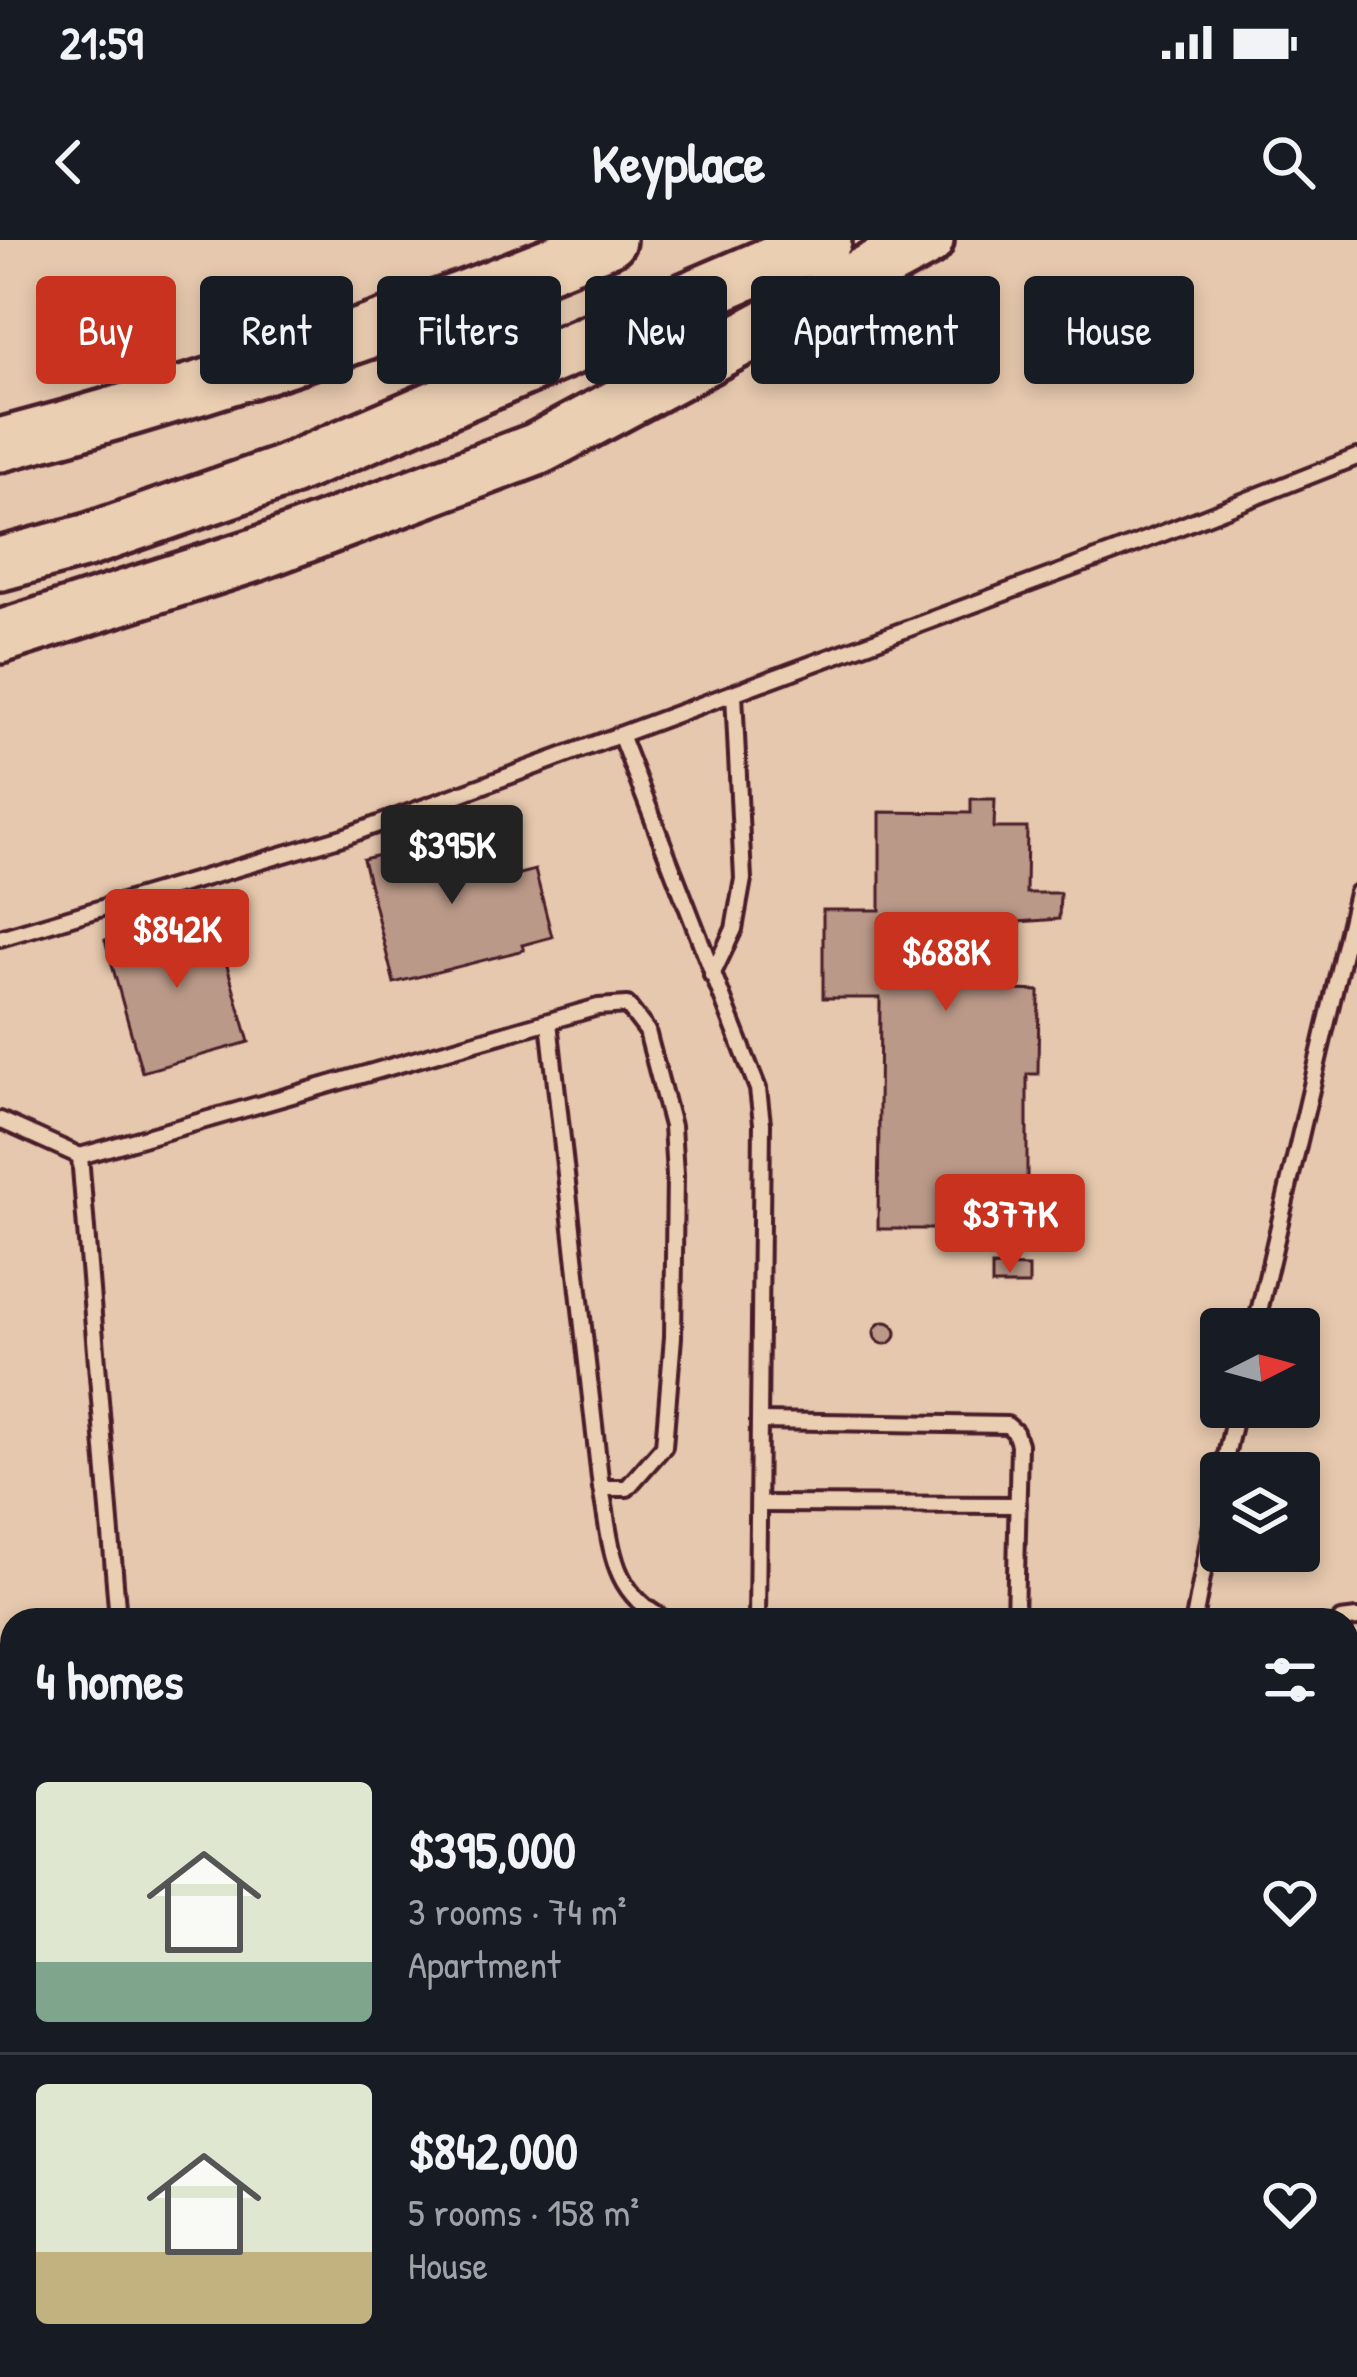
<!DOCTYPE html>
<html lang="en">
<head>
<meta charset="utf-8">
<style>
  body { margin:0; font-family:"Patrick Hand",sans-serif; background:#242831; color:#f1f3f6; height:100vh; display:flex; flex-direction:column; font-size:45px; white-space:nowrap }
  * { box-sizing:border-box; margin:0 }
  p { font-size:39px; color:#9ea1a6 }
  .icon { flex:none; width:66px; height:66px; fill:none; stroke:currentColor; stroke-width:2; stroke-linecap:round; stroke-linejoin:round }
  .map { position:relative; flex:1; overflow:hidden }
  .details { position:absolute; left:0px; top:1368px; width:1359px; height:771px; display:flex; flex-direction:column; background:#171b24; border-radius:36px 36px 0 0; box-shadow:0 6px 18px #0003 }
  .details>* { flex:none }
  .guide { position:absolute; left:36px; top:36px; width:1287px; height:108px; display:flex; gap:24px }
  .needle { width:78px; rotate:84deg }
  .buttons { position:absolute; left:1200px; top:1068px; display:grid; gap:24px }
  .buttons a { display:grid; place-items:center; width:120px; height:120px; border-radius:12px; background:#171b24; box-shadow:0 6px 18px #0003; font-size:60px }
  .price { position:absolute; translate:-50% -102px; padding:0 27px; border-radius:12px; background:#c8321e; color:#fff; font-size:39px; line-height:78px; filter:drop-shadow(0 3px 6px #0008) }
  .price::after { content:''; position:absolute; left:50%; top:72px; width:36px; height:27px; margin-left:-18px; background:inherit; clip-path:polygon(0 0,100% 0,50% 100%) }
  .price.current { background:#222; color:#fff }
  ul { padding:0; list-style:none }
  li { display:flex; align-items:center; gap:36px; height:300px; padding:0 36px }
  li+li { border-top:3px solid #363941 }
  li span { display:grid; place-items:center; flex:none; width:336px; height:240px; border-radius:12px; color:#555 }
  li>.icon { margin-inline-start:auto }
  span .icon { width:144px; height:144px; fill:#fffc; stroke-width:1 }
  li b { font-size:51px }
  h2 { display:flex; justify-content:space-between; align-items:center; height:144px; padding:0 36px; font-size:51px }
  .pill { padding:0 42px; border-radius:12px; background:#171b24; box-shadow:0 6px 18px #0003; font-size:42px; line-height:108px }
  .pill.current { background:#c8321e; color:#fff }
  .status { display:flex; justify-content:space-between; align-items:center; height:84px; padding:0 60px; background:#171b24; direction:ltr }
  .status svg { height:33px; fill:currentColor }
  header { display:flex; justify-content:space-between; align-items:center; height:156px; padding:0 36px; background:#171b24; font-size:54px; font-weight:800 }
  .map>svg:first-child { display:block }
  .building { fill:#ba9988; stroke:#4a1f2b; stroke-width:3 }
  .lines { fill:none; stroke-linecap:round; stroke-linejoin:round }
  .service-casing { stroke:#4a1f2b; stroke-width:22 }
  .minor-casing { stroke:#4a1f2b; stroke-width:36 }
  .motorway-casing { stroke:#4a1f2b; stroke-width:60 }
  .service { stroke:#ebcfb2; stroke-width:14 }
  .minor { stroke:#ebcfb2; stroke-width:27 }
  .motorway { stroke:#ebcfb2; stroke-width:51 }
</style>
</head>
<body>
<div class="status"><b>21:59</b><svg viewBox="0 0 49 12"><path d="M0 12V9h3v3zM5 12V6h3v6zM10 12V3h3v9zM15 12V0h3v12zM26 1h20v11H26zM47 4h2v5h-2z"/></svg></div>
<header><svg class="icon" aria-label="back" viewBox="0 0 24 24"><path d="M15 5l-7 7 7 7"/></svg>Keyplace<svg class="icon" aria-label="search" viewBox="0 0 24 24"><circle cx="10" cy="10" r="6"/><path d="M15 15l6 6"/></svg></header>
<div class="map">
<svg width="1357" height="2137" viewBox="0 0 1357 2137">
  <rect width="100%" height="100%" fill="#e5c8ad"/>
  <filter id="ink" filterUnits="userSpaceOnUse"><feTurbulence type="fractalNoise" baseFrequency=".00833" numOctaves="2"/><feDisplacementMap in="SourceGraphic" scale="24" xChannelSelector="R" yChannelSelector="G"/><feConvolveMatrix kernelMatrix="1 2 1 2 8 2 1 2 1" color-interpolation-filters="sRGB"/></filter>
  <g filter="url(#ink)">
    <g class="building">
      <path d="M971 559H995L994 588H1027L1026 653H1060L1059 679 1018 682 1017 750 1039 751 1038 834H1027V960H991V1005H965V989H878L880 758H823V670H880V572L971 573Z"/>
      <path d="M466 593 472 614 495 608 503 638 535 630 552 697 522 705 524 710 394 743 363 619Z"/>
      <path d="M211 670 249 802 142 832 105 700Z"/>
      <path d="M992 1026 1029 1027V1045H992Z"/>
      <circle cx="885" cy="1093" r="11"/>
    </g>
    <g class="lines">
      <defs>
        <g id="service">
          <path d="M621 497 758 849 762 883 757 1380"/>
          <path d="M0 698 346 596 1115 312 1357 217"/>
          <path d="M712 735 734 689 743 639 734 454"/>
          <path d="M549 782 601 1248"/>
          <path d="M0 880 80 916 598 767 627 765 647 791 672 886 675 935 673 1097 664 1206 627 1248H601C612 1304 609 1352 666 1380"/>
          <path d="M80 916 118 1380"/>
          <path d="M1255 1089 1357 653"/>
          <path d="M761 1181 1007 1185 1015 1192 1019 1204 1015 1380"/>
          <path d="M1222 1233 1237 1167"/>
          <path d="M759 1264 1018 1265"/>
          <path d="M1194 1380 1221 1237"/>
          <path d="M1341 1380 1357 1378"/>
          <path d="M0 1449 12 1448"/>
          <path d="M0 1636 12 1633"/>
          <path d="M939 2137 941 2127"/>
        </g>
        <g id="minor">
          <path d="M1347 1597 1357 1596"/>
          <path d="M0 1697 12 1696"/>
        </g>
        <g id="motorway">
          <path d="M0 205C210 150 409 83 609 0"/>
          <path d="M0 324 86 301 281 233 825 0"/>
          <path d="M0 397 255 315 537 209 927 0"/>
        </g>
      </defs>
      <use href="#service" class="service-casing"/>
      <use href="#minor" class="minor-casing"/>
      <use href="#motorway" class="motorway-casing"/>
      <use href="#service" class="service"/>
      <use href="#minor" class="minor"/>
      <use href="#motorway" class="motorway"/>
    </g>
  </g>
</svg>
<div class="buttons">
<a><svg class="needle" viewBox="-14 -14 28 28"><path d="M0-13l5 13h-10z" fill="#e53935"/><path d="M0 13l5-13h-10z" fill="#9ea1a6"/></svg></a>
<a><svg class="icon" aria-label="layers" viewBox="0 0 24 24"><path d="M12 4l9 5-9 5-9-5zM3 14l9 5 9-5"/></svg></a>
</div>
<b class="price current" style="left:452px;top:667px">$395K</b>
<b class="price" style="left:177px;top:751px">$842K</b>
<b class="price" style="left:946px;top:774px">$688K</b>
<b class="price" style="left:1010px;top:1036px">$377K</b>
<div class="guide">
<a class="pill current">Buy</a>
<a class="pill">Rent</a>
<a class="pill">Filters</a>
<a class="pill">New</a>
<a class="pill">Apartment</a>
<a class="pill">House</a>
</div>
<section class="details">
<h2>4 homes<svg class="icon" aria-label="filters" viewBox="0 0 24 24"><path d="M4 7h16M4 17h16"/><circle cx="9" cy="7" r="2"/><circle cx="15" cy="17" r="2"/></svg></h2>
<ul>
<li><span style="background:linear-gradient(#dfe7d0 75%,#7fa58c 0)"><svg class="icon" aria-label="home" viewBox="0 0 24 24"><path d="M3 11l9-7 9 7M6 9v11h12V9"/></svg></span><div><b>$395,000</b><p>3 rooms · 74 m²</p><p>Apartment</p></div><svg class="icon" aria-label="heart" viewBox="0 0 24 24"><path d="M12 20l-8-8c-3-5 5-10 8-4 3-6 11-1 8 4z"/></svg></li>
<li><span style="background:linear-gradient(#dfe7d0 70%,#c2b280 0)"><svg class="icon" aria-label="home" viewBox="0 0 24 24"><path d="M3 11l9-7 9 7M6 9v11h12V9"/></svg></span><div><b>$842,000</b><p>5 rooms · 158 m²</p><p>House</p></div><svg class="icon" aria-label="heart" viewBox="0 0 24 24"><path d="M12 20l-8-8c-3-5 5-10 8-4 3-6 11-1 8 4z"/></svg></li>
</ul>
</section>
</div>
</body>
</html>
